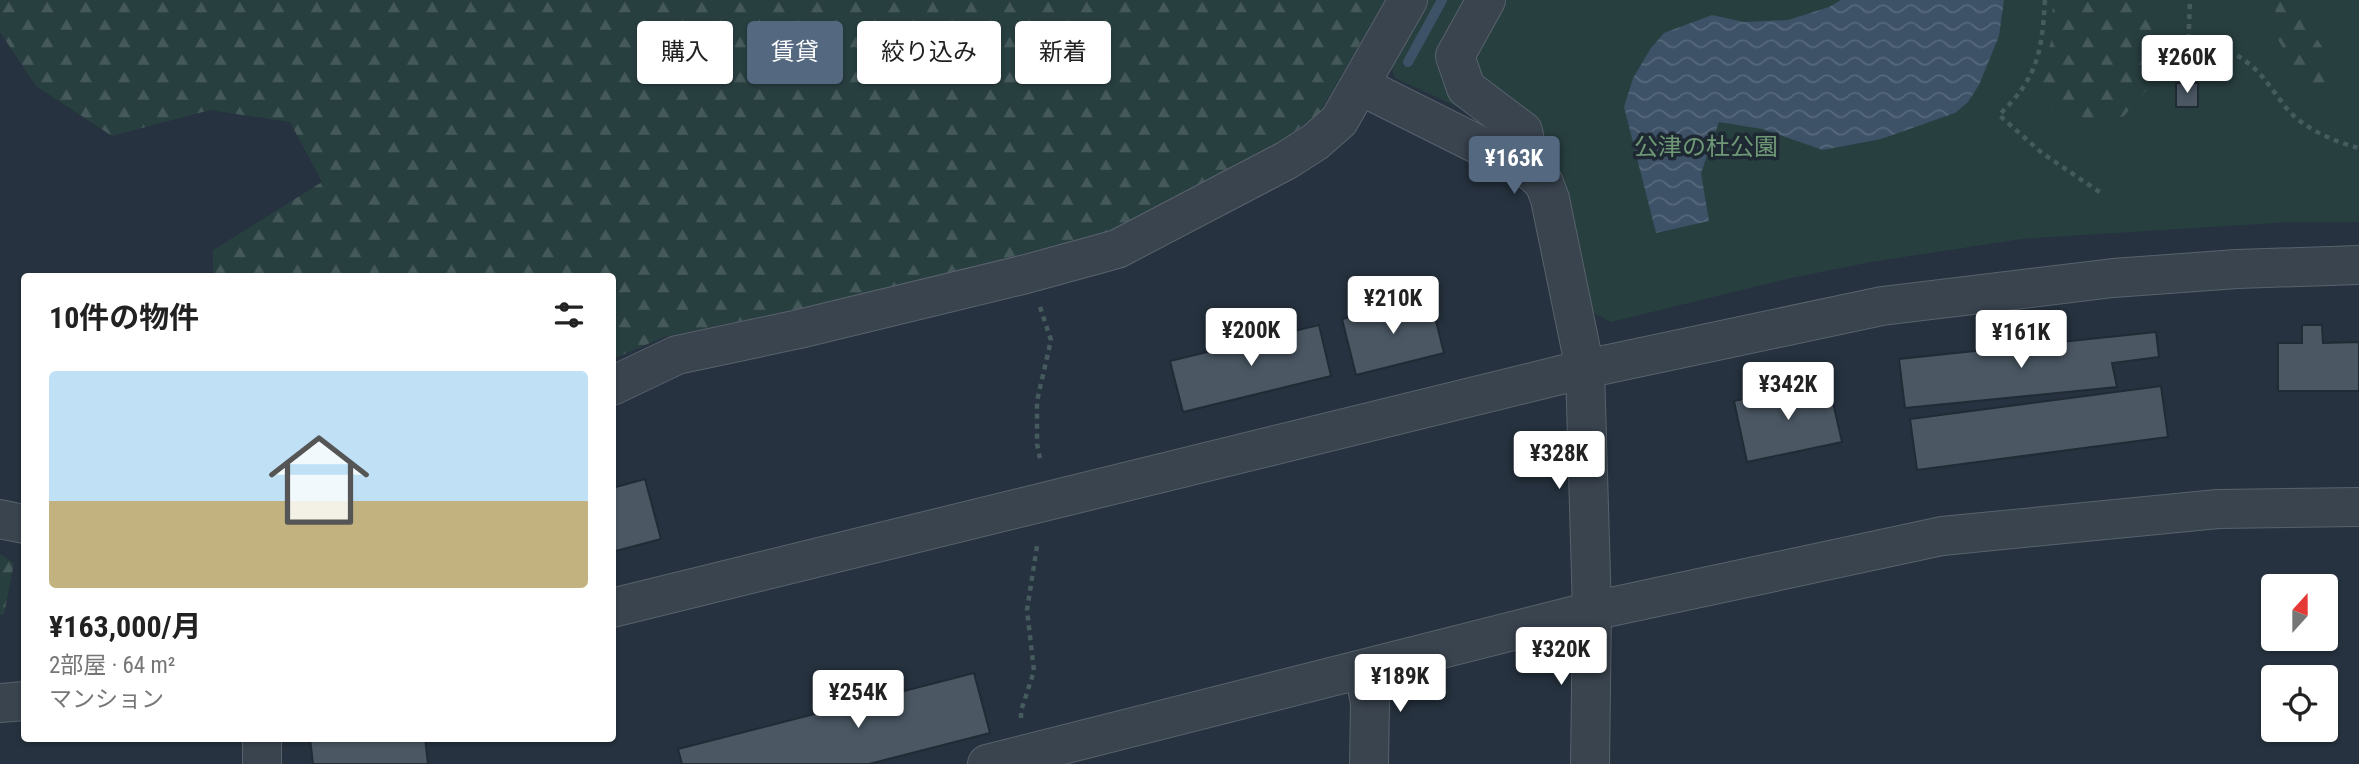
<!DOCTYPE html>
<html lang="ja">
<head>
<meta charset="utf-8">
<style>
  body { margin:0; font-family:"Roboto Condensed","Noto Sans JP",sans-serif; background:#f6f6f6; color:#222; height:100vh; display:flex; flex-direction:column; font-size:26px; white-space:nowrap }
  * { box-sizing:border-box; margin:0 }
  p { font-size:23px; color:#767676 }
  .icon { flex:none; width:38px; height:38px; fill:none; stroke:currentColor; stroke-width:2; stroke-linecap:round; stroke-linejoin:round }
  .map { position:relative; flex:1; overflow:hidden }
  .sheet { position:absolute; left:21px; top:273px; width:595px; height:469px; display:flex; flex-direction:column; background:#fff; border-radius:7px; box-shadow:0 2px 5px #0004 }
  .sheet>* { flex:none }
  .banner { position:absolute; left:637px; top:21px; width:665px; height:63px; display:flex; gap:14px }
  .needle { width:46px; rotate:21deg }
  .buttons { position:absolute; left:2261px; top:574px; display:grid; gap:14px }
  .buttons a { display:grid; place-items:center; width:77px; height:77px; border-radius:7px; background:#fff; box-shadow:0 2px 5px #0004; font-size:35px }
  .price { position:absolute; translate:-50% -60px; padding:0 16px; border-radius:7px; background:#fff; color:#222; font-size:23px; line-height:46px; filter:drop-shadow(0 2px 4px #0008) }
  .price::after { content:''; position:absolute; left:50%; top:42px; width:21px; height:16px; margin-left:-10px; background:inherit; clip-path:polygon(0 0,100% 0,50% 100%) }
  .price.current { background:#546880; color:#fff }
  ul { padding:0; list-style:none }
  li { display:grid; align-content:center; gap:14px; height:371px; padding:0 28px }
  li span { display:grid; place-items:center; height:217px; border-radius:7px; color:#555 }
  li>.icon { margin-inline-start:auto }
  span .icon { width:126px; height:126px; fill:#fffc; stroke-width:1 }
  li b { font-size:30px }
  h2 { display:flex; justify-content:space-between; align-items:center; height:84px; padding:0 28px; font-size:30px }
  .chip { padding:0 24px; border-radius:7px; background:#fff; box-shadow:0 2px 5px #0004; font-size:24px; line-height:63px }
  .chip.current { background:#546880; color:#fff }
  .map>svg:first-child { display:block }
  .green { fill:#283f40 }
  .forest { fill:url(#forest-firs) }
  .water { fill:url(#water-waves) }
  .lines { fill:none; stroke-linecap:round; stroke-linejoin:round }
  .stream { stroke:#3d5167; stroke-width:10 }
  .building { fill:#4b5864; stroke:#212b36; stroke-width:2 }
  .minor-casing { stroke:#58626c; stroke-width:40 }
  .path { stroke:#465b5d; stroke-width:4.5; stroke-dasharray:5 5; stroke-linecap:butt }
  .minor { stroke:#3a444f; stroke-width:38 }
  .labels { text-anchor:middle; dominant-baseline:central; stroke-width:7; stroke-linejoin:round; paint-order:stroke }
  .park-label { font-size:24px; fill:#6f9976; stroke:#1f2934 }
</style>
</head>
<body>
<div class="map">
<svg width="2359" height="764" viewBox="0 0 2359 764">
  <defs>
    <pattern id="forest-firs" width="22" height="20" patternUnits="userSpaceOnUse" patternTransform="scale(1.75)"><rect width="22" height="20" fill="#283f40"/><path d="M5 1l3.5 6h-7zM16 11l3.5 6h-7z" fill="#45595a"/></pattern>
    <pattern id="water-waves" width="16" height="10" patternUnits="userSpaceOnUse" patternTransform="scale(1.75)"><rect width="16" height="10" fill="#3d5167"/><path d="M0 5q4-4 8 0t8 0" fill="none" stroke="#57687b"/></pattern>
  </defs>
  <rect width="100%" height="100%" fill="#26323f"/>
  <path class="green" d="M1428 0H2359V222H2292L2022 239 1871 262 1791 278 1611 322 1592 312 1492 123 1395 78 1391 66Z"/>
  <g class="forest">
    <path d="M0 0H1385L1320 112 1277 145 1128 224 1090 237 822 304 664 337 613 359 612 276H213V250L322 182 290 122 210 110 112 136 36 86 0 32Z"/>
    <path d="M2053 0H2159L2157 4 2162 37 2146 90 2124 116 2088 127 2055 116 2037 86 2051 42Z"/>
    <path d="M2275 0H2306C2308 9 2309 20 2312 28 2321 52 2339 58 2325 85L2303 81 2277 38Z"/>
    <path d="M0 554 14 563 4 614 0 615Z"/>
  </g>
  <path class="water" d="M1841 0H2004L1999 36 1979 85 1968 102 1955 113 1881 139 1823 150 1762 129 1719 122 1701 173 1709 221 1656 233 1624 107 1633 78 1651 48 1664 33 1712 15 1744 22 1788 20 1829 7Z"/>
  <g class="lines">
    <path class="stream" d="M1408 62 1442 0"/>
  </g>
  <g class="building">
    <rect x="2176" y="83" width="22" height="24"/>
    <path d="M1430 297 1444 353 1356 375 1342 319Z"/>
    <path d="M1319 325 1331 376 1183 412 1170 361Z"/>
    <path d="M2302 325H2322L2323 343 2359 342V391H2278V343H2302Z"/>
    <path d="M2156 332 2159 357 2112 363 2117 387 1905 408 1899 359Z"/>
    <path d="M1828 381 1842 442 1747 462 1734 401Z"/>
    <path d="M2161 386 2168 437 1917 470 1910 419Z"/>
    <path d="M645 479 661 539 612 552V488Z"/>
    <path d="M974 673 990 733 869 764H682L678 749Z"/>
    <path d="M310 738H425L428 764H313Z"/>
  </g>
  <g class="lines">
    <defs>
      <g id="minor">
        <path d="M1486 0 1455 56 1466 88 1523 131 1531 171"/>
        <path d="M1361 86 1531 171 1544 183 1550 199 1585 369 1592 611 1590 764"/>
        <path d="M612 386 677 355 799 329 1026 274 1117 249 1287 160 1315 142 1339 121 1408 0"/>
        <path d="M0 519 24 524"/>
        <path d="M612 608 1585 369 1882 306 2113 278 2237 269 2359 265"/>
        <path d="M1364 670 1370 703 1369 764"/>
        <path d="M0 703 24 701"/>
        <path d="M262 738V764"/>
        <path d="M987 764 1592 611 1942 536 2218 509 2359 507"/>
      </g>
    </defs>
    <use href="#minor" class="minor-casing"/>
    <g class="path">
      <path d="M2045 0C2042 51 2038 78 1999 115L2042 153 2101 193"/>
      <path d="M2188 47C2204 50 2227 49 2241 58 2262 71 2273 92 2288 110 2305 129 2335 142 2359 148"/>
      <path d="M2187 79 2190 0"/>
      <path d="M1040 307 1051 340 1037 401V444L1041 463"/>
      <path d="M1021 718V711L1034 671 1027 610 1037 546"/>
    </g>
    <use href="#minor" class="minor"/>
  </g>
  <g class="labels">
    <g class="park-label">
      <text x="1706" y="147">公津の杜公園</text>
    </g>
  </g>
</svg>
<div class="buttons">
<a><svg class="needle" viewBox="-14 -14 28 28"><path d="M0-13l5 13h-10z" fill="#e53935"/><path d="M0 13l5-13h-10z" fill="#767676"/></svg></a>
<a><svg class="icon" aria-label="locate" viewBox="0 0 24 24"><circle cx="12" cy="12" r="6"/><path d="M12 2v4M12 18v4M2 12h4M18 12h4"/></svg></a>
</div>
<b class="price" style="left:2187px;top:95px">¥260K</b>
<b class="price current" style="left:1514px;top:196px">¥163K</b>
<b class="price" style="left:1393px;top:336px">¥210K</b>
<b class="price" style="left:1251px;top:368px">¥200K</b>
<b class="price" style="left:2021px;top:370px">¥161K</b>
<b class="price" style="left:1788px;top:422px">¥342K</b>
<b class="price" style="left:1559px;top:491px">¥328K</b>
<b class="price" style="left:1561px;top:687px">¥320K</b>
<b class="price" style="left:1400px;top:714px">¥189K</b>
<b class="price" style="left:858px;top:730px">¥254K</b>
<div class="banner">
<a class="chip">購入</a>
<a class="chip current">賃貸</a>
<a class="chip">絞り込み</a>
<a class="chip">新着</a>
</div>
<section class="sheet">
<h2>10件の物件<svg class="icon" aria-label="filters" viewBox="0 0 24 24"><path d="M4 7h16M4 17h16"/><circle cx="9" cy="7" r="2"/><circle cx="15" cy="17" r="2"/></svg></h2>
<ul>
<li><span style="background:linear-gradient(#bfe0f5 60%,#c2b280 0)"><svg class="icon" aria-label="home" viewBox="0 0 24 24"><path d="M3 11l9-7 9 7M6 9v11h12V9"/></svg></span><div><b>¥163,000/月</b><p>2部屋 · 64 m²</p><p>マンション</p></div></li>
</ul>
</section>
</div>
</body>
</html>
